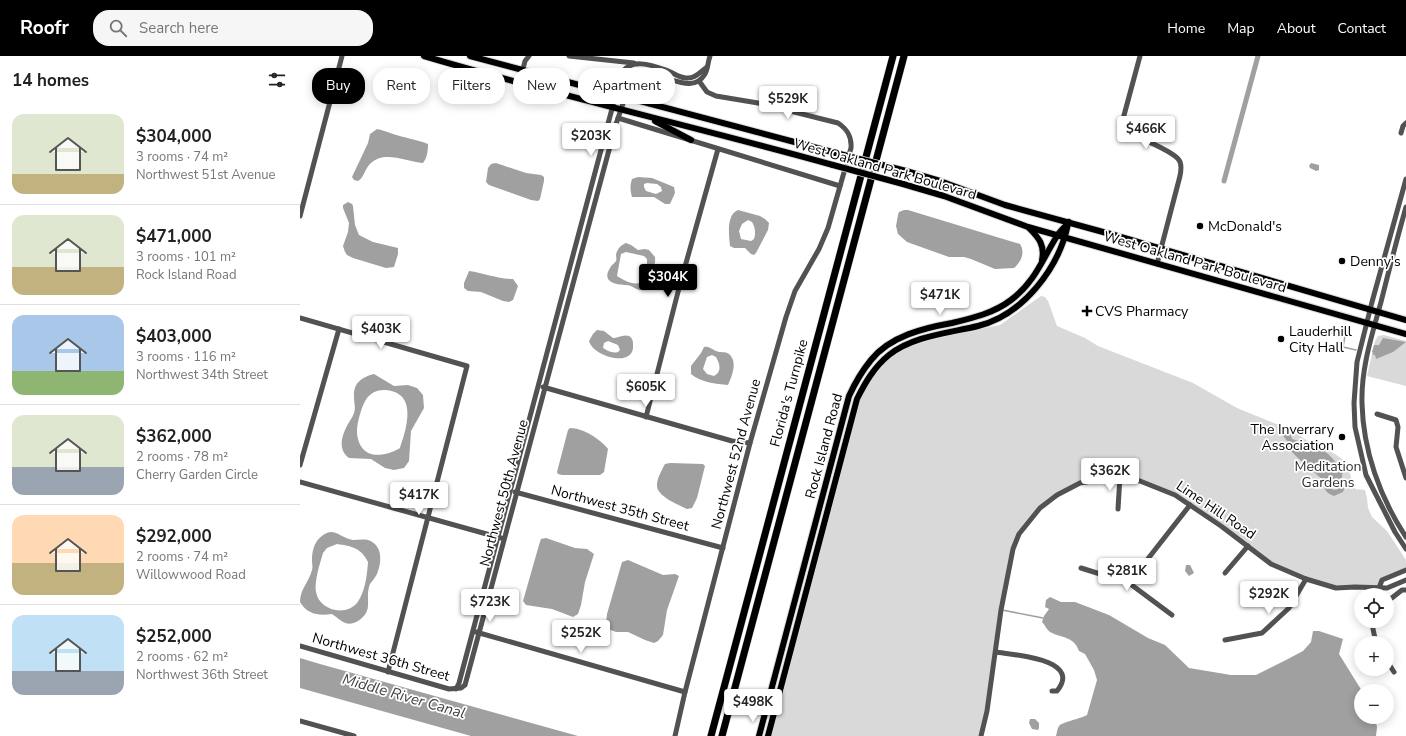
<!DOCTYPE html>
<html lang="en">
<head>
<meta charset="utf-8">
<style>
  body { margin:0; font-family:"Nunito Sans",sans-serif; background:#f6f6f6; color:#222; height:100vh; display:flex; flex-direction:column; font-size:15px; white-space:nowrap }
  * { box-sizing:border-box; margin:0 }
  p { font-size:13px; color:#767676 }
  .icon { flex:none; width:22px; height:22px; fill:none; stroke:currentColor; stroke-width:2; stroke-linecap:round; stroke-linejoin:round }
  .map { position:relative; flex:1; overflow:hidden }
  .side { display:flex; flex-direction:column; background:#fff; width:300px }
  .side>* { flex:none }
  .guide { position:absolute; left:12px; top:12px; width:380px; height:36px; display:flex; gap:8px }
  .fabs { position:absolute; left:1054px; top:532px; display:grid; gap:8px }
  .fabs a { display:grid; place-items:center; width:40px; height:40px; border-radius:50%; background:#fff; box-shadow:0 2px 10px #0003; font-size:20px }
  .price { position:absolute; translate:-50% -34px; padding:0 9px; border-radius:4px; background:#fff; color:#222; font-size:13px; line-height:26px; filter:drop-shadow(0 1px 2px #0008) }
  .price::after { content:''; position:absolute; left:50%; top:24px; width:12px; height:9px; margin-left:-6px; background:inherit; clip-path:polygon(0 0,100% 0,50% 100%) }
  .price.on { background:#000; color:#fff }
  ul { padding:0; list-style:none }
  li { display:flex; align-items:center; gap:12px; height:100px; padding:0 12px }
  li+li { border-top:1px solid #e0e0e0 }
  li span { display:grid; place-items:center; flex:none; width:112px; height:80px; border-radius:12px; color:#555 }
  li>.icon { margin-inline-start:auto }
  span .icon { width:48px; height:48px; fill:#fffc; stroke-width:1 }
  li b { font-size:17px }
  h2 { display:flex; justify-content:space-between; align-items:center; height:48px; padding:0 12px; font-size:17px }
  .pill { padding:0 14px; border-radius:16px; background:#fff; box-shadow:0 2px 10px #0003; font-size:14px; line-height:36px }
  .pill.on { background:#000; color:#fff }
  header { display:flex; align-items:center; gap:24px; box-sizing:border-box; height:56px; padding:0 20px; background:#000; color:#fff }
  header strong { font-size:19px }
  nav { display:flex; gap:22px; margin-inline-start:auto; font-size:14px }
  .search { width:280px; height:36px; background:#f6f6f6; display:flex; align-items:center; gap:10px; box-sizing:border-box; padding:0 14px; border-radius:16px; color:#767676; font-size:15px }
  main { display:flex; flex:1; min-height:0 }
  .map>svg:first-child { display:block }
  .green { fill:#d9d9d9 }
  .water { fill:#a0a0a0; fill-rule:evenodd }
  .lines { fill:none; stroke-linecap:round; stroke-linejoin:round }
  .stream { stroke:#a0a0a0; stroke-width:1.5 }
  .canal { stroke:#a0a0a0; stroke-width:5 }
  .major-casing { stroke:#dbdbdb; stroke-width:8 }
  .highway-casing { stroke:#dbdbdb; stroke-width:8 }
  .minor { stroke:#525252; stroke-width:5 }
  .major { stroke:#000; stroke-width:6 }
  .highway { stroke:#000; stroke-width:7 }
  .major-bridge-casing { stroke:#dbdbdb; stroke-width:8; stroke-linecap:butt }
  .major-bridge { stroke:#000; stroke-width:6 }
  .poi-dot { fill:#000; stroke:#fff; stroke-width:1.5 }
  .labels { text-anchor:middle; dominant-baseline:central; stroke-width:3.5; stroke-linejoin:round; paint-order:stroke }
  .street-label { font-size:14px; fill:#000; stroke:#fff }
  .poi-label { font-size:14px; fill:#000; stroke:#fff; text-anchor:start }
  .park-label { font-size:14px; fill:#303030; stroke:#fff }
  .water-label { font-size:15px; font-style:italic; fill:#414141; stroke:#fff }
</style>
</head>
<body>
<header>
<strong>Roofr</strong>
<div class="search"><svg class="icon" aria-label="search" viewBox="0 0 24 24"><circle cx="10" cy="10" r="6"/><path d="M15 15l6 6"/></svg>Search here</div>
<nav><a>Home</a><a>Map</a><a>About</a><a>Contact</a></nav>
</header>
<main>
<section class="side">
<h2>14 homes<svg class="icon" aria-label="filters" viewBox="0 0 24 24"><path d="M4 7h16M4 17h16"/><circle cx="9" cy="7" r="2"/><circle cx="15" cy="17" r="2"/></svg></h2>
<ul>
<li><span style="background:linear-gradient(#dfe7d0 75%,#c2b280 0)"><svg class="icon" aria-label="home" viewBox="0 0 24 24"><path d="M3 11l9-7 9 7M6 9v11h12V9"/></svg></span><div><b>$304,000</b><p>3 rooms · 74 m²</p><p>Northwest 51st Avenue</p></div></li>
<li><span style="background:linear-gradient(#dfe7d0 65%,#c2b280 0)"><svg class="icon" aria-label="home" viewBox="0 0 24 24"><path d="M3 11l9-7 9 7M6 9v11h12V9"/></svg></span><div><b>$471,000</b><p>3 rooms · 101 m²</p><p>Rock Island Road</p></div></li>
<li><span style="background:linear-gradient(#a9c7e8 70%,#8fb573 0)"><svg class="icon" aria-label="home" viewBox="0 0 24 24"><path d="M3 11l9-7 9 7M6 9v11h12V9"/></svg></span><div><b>$403,000</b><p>3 rooms · 116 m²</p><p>Northwest 34th Street</p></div></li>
<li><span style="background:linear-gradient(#dfe7d0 65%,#9aa5b1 0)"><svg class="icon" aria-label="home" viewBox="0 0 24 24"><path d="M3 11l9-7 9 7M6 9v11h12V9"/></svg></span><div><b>$362,000</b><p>2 rooms · 78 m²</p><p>Cherry Garden Circle</p></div></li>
<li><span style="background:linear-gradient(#ffd9b3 60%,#c2b280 0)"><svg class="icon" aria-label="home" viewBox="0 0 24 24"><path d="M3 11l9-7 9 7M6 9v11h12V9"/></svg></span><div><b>$292,000</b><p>2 rooms · 74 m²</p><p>Willowwood Road</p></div></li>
<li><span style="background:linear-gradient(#bfe0f5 70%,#9aa5b1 0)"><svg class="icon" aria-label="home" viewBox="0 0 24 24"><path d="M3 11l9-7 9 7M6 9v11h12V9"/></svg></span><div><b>$252,000</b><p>2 rooms · 62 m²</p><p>Northwest 36th Street</p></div></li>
</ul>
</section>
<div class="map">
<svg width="1106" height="680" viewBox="0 0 1106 680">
  <rect width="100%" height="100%" fill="#fff"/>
  <g class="green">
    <path d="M741 240 745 241 748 245 757 270 785 282 798 290 893 327 937 352 976 368 990 372 1006 384 1035 398 1046 406 1055 433 1065 434 1067 442 1068 452 1072 461 1087 475 1106 504V514L1082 524 1079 532H1036L971 508 875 439 820 420 780 427 740 452 719 478 713 493 681 680H471L559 345 577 311 603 293 640 281 700 269Z"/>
    <path d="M1084 279 1106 285V330L1067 320 1075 285 1078 280Z"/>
  </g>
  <g class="water">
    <path d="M77 73C83 74 87 76 93 78 104 82 116 83 128 88 128 95 127 102 123 107 107 106 85 94 71 107 65 112 64 122 58 125L54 124 52 121 68 87 70 78Z"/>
    <path d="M196 107 226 117 241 119 244 121V125L240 143 238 145 231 144 189 129 186 126 188 112 191 108Z"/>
    <path d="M1011 107 1019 109V114L1016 115 1010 112 1009 110Z"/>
    <path d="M338 121 352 122 374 131 375 137 370 148H365L354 141H332C330 134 330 129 332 123ZM347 127 357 128 361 131 362 135 356 138 346 135 344 131V128Z"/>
    <path d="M48 146 52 148 53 150 55 169 59 179 73 186 98 192V198L94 211 86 212 53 202 47 199 45 196 43 190 48 176 49 167 43 152V149Z"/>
    <path d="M438 154 460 160 465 163 469 167 468 174 456 197 454 199 451 198 445 192H434L430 190C429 179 426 159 438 154ZM448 164 452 166C455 171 456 177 454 183L451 185 441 183 439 175 442 168Z"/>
    <path d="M604 154H608L720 188C725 196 722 205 714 212L695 213 671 203 664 201H649L607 186 598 178 596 170 598 159 599 156Z"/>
    <path d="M326 187 331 189 338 194 345 193 349 194 355 201C356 212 352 210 349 218 347 224 348 229 344 234 335 235 333 229 326 229 316 229 301 226 310 212 311 209 315 207 316 205 317 202 316 201 316 199 317 193 321 189 326 187ZM326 196 344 200 347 203V210L340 227C332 229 323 224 317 220L321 198Z"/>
    <path d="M169 215C184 217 198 223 213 223L218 230 213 244 209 246 203 245 181 236 168 235 164 232V227Z"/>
    <path d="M297 274 304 275 313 282C318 282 323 278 329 280 332 282 333 284 333 288 336 313 293 301 289 285L293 278ZM308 285 318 289 320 294 318 296C312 298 307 294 303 292L304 287Z"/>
    <path d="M1083 282 1106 286 1093 296 1076 303 1075 298 1072 296 1074 289H1079Z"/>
    <path d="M404 291C409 290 411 293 416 295 420 297 425 295 429 298 438 306 432 320 428 329 416 328 400 326 391 318V310L401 297ZM412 299 416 301C420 308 422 316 414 320L407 318 403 313 407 301Z"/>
    <path d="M74 318 94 330 108 329 117 332 123 339 124 352 111 375 109 405 104 412 94 414 85 412 71 403 49 402C37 393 42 379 48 368 50 364 53 361 54 357 56 352 54 347 54 341 53 327 62 321 74 318ZM85 334C118 336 107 372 100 392 85 401 63 404 58 383 55 373 59 361 62 352 64 347 66 342 70 339 74 335 80 334 85 334Z"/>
    <path d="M982 371H986L989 373 992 383 998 385 1004 394C1008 394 1011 393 1014 393 1028 392 1034 406 1043 414 1042 421 1040 426 1045 431L1043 436 1034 440C1026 437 1024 434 1024 425L998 402 988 392V386L980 376ZM1031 423 1040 426V429L1038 433 1033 434 1029 429Z"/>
    <path d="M270 372C283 372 300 383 308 393L304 416 300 419H262L258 418 257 416 268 374Z"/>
    <path d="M370 407 403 408 405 410 397 442 392 452 387 453C379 449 356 440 357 429 357 422 362 414 365 408Z"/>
    <path d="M30 476C39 476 44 483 53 484 58 484 63 483 68 484 83 489 82 506 77 518 75 522 72 525 70 528 64 543 75 554 58 565 46 572 41 564 32 558 18 560 7 558 0 546 0 533 9 526 12 514 13 511 12 508 12 505 12 492 16 480 30 476ZM37 488C52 490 61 492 68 506 67 520 65 536 57 547 45 561 19 554 16 536 14 526 20 507 23 497L27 492Z"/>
    <path d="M246 482 275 492 287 493 294 498 285 526 281 549 278 558 273 561 252 553 226 549 223 545 239 489 241 483Z"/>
    <path d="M328 504 363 519 375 518 379 520 367 554 363 579 358 585 354 587 345 584 328 576H316L308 573 306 567 307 558 322 506Z"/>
    <path d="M886 509H890L894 517 889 520 885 515Z"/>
    <path d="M750 541 761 546H775L809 559 848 582 865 589 889 612 931 619H956L986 604 1003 595 1011 586 1013 575H1019L1043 583 1039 598 1062 635H1061V661H1075L1077 671 1076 680H756C757 677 757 673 759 670 762 666 780 663 787 659L797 624 794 614 785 598 779 595C774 580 761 582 750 576 747 574 745 569 742 566L744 560 749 553 745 551 746 544Z"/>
    <path d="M0 602 20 608 278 680H171L0 632Z"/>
    <path d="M730 663H735L739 667V672L738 674 732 673 729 667Z"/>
  </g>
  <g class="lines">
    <g class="stream">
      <path d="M1015 273 1045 280 1043 291 1056 294"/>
      <path d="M1073 298 1077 299"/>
      <path d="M702 554 743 562"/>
    </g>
    <path class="canal" d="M924 125 958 0"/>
    <defs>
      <g id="major">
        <path d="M124 0C259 40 397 71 533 109"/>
        <path d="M170 0 536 97"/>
        <path d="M343 20C337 31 342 38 349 47"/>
        <path d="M355 65 391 84"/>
        <path d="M606 115 640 125 705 149 814 179 1106 264"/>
        <path d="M603 128 644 140 728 171 1106 278"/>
        <path d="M729 172C739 182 745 189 742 204"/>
        <path d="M459 680 549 340C555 327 562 315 571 304 590 280 624 272 652 267 673 262 694 257 711 244 735 226 742 204 757 180 760 175 765 171 769 166"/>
        <path d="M468 680 557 343C565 327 574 311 589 299 613 280 649 277 678 270 723 259 759 212 768 168"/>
      </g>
      <g id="highway">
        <path d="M411 680 593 0"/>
        <path d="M422 680 604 0"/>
      </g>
    </defs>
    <use href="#major" class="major-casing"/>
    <use href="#highway" class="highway-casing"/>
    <g class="minor">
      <path d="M269 0 334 7"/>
      <path d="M840 0 823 63C825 70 825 74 831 78 842 83 873 95 879 104 882 108 881 115 880 120L857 208"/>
      <path d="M223 13 225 5 229 0"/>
      <path d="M318 62 540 130"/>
      <path d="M1101 77 1103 70 1106 67"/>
      <path d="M1106 123 1072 246 1057 306 1054 347 1055 371 1066 419 1095 476 1106 493"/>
      <path d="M1106 151C1097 183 1089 214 1081 246 1072 279 1061 312 1062 347 1063 394 1080 442 1106 481"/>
      <path d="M0 160 42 0"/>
      <path d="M0 262 167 310 88 616"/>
      <path d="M243 331 432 385 450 387"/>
      <path d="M1077 358 1096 364 1098 371 1096 391 1106 422"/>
      <path d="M346 361 379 232 418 93"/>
      <path d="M0 409 39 273"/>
      <path d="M0 426 201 482"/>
      <path d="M215 436 423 492"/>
      <path d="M818 453 820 420"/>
      <path d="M781 512 829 527 872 559"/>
      <path d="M925 517 948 490"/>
      <path d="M829 527 890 449"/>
      <path d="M1079 532 1082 524 1106 514"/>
      <path d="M1079 532 1084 539"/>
      <path d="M1088 545 1102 534H1106"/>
      <path d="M1073 565V573L1076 587"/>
      <path d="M176 576 385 636"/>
      <path d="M925 584 962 577 989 552 1006 523"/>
      <path d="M0 590 149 633 161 632 165 629 316 68C321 55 325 36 334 26 354 4 389 45 405 18 408 13 408 5 410 0"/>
      <path d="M696 596C714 599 783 603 757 635H752"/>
      <path d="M1087 605 1094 616"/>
      <path d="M156 633 159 627 321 19C329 1 352 9 366 14 372 16 379 22 386 22 395 23 400 16 407 11"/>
      <path d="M0 665 54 680"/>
      <path d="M375 680 385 636 450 387 486 261 495 235 519 193 528 172 551 92C552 80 547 73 538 67L458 47 416 40 407 36 399 25"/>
      <path d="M681 680 687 655 701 554 713 493 719 478 740 452 757 439 780 427 820 420 840 425 875 439 921 470 971 508 1006 523 1036 532 1055 531 1087 532 1106 524"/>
    </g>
    <use href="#major" class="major"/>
    <use href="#highway" class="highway"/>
    <defs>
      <g id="major-bridge">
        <path d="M536 97 606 115"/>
        <path d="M533 109 603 128"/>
      </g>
    </defs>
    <use href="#major-bridge" class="major-bridge-casing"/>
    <use href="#major-bridge" class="major-bridge"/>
  </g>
  <g class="poi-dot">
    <circle cx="900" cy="170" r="4"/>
    <circle cx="1042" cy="205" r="4"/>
    <path d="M785 249h4v4h4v4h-4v4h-4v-4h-4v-4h4z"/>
    <circle cx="981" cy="283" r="4"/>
    <circle cx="1042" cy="381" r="4"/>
  </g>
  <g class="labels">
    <g class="street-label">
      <text transform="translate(585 113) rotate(16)">West Oakland Park Boulevard</text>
      <text transform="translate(895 206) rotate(16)">West Oakland Park Boulevard</text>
      <text transform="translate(489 337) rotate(-75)">Florida's Turnpike</text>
      <text transform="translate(524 390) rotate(-75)">Rock Island Road</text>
      <text transform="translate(436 398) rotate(-75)">Northwest 52nd Avenue</text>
      <text transform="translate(204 437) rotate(-75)">Northwest 50th Avenue</text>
      <text transform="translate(320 452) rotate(15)">Northwest 35th Street</text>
      <text transform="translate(916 454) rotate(34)">Lime Hill Road</text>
      <text transform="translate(81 601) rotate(16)">Northwest 36th Street</text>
    </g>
    <g class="poi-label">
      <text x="908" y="170">McDonald's</text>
      <text x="1050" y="205">Denny's</text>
      <text x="795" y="255">CVS Pharmacy</text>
      <text x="989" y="275">Lauderhill<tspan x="989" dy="16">City Hall</tspan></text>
      <text x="1034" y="373" text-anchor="end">The Inverrary<tspan x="1034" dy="16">Association</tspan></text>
    </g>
    <g class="park-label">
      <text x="1028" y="410">Meditation<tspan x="1028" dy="16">Gardens</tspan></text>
    </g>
    <g class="water-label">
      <text transform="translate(104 640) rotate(16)">Middle River Canal</text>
    </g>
  </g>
</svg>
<div class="fabs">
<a><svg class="icon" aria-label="locate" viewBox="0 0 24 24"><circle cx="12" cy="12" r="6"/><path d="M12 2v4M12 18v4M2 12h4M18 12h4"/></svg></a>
<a>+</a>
<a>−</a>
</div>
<b class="price" style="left:488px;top:64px">$529K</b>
<b class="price" style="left:846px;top:94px">$466K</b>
<b class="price" style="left:291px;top:101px">$203K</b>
<b class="price on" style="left:368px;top:242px">$304K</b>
<b class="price" style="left:640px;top:260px">$471K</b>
<b class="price" style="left:81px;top:294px">$403K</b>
<b class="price" style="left:346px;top:352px">$605K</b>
<b class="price" style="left:810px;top:436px">$362K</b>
<b class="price" style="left:119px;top:460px">$417K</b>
<b class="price" style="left:827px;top:536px">$281K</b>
<b class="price" style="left:969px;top:559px">$292K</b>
<b class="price" style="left:190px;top:567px">$723K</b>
<b class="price" style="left:281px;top:598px">$252K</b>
<b class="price" style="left:453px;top:667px">$498K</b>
<div class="guide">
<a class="pill on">Buy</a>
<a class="pill">Rent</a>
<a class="pill">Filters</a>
<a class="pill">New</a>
<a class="pill">Apartment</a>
</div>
</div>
</main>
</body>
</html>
